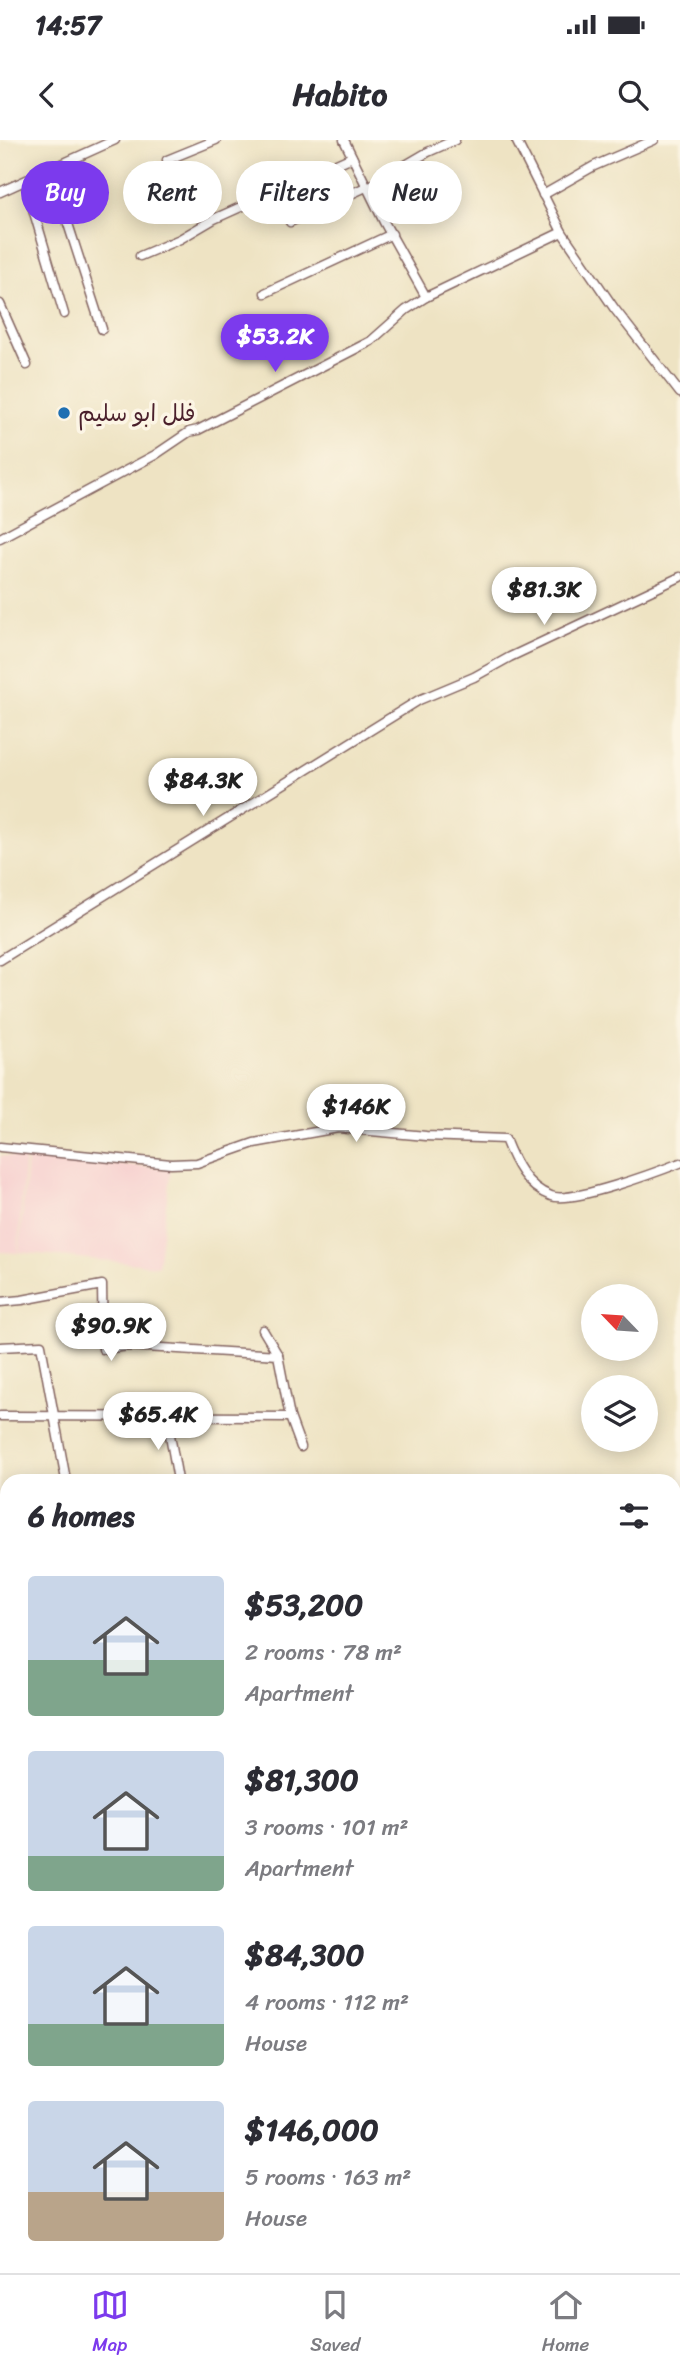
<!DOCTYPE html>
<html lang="en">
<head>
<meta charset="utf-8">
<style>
  body { margin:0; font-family:Sriracha,"Playpen Sans Arabic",sans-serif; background:#f7f7f7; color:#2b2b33; height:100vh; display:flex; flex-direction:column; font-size:26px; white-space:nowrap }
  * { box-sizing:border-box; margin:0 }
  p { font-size:23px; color:#7c7c81 }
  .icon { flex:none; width:38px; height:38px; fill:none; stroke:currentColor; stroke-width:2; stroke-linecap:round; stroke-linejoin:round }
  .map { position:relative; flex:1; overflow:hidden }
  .side { position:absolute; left:0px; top:1334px; width:681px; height:800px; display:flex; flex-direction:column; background:#fff; border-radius:21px 21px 0 0; box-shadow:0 4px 18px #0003 }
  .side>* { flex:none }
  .guide { position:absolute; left:21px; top:21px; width:639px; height:63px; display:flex; gap:14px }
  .needle { width:46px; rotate:295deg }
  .fabs { position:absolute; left:581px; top:1144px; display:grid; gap:14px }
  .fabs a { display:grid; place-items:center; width:77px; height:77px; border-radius:50%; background:#fff; box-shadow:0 4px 18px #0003; font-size:35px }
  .price { position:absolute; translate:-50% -60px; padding:0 16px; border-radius:24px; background:#fff; color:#222; font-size:23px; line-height:46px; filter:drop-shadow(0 2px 4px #0008) }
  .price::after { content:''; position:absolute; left:50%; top:42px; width:21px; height:16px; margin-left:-10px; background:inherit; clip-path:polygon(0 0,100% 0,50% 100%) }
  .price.on { background:#7c3aed; color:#fff }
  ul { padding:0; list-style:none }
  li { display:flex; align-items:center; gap:21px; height:175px; padding:0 28px }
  li span { display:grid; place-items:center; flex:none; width:196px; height:140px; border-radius:7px; color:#555 }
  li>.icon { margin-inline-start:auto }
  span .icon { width:84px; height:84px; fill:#fffc; stroke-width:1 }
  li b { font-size:30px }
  h2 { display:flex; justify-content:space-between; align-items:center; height:84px; padding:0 28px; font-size:30px }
  .chip { padding:0 24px; border-radius:32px; background:#fff; box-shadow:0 4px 18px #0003; font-size:24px; line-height:63px }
  .chip.on { background:#7c3aed; color:#fff }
  .status { display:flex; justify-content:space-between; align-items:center; height:49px; padding:0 35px; background:#fff; direction:ltr }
  .status svg { height:19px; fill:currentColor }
  header { display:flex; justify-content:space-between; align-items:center; height:91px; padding:0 28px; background:#fff; font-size:32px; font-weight:700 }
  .tabs { display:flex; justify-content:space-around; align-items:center; height:98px; border-top:2px solid #e1e1e2; background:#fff; font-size:19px; color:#7c7c81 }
  .tabs a { display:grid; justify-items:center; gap:4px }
  .tabs .on { color:#7c3aed }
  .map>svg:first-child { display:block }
  .built { fill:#f7d0cf }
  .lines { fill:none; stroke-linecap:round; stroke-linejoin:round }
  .minor-casing { stroke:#836460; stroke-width:11 }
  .tertiary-casing { stroke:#836460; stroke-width:13 }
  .secondary-casing { stroke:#836460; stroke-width:14 }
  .minor { stroke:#fff; stroke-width:8 }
  .tertiary { stroke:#fff; stroke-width:10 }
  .secondary { stroke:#fff; stroke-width:10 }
  .poi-dot { fill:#1f6fb2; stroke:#fcf5e5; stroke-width:2.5 }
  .labels { text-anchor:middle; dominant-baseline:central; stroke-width:7; stroke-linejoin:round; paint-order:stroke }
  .poi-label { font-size:23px; fill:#4a1f2b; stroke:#fcf5e5; text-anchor:start }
</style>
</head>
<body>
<div class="status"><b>14:57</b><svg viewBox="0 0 49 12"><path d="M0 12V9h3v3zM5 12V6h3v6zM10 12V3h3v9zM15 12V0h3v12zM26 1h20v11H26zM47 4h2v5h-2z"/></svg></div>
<header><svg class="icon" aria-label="back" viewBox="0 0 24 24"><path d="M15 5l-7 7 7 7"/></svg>Habito<svg class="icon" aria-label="search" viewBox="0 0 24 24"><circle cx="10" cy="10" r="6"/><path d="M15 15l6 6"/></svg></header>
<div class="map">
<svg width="680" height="2133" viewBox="0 0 680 2133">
  <rect width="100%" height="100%" fill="#fcf5e5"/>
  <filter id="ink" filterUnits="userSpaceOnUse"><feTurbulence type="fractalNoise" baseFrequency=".0143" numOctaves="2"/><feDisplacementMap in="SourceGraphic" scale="14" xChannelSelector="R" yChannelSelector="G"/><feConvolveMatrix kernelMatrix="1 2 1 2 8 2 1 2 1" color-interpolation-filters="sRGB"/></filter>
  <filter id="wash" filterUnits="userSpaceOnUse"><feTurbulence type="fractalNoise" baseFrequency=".00686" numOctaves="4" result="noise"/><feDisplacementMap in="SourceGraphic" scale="28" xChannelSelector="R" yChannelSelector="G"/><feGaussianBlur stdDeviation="1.57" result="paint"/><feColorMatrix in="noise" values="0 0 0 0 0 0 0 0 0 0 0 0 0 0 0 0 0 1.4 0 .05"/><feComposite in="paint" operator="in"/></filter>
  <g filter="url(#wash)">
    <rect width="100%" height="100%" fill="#eee3c3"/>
    <g class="built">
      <path d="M0 1016 25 1017 18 1113 0 1112Z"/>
      <path d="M27 1018 171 1028 158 1126 19 1112Z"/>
    </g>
  </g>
  <g filter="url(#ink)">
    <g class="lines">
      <defs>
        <g id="minor">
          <path d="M344 0 384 82 426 157"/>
          <path d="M516 0 562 92 614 168 680 253"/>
          <path d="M167 20 216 0"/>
          <path d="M51 31 102 189"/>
          <path d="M25 42 64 174"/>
          <path d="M368 47 428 12 455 0"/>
          <path d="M0 52 115 0"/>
          <path d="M543 55 594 26 654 0"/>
          <path d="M290 82 368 46"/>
          <path d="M140 116 180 99 214 79 352 17"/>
          <path d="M265 153 392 94"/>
          <path d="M0 164 27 225"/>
          <path d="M0 398 155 315 189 292 198 290 371 201 406 170 426 157 562 92"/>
          <path d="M0 820 419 560 474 537 510 517 680 437"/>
          <path d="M0 1007 171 1024 197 1023 254 1003 338 988 426 996 505 999C514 1022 526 1047 551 1056 571 1064 657 1032 680 1023"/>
          <path d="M0 1162 22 1160 102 1145 103 1209 129 1206 278 1215"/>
          <path d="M263 1190 278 1215 290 1277 301 1307"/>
          <path d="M0 1207 41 1205 66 1340"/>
          <path d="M0 1276 290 1277"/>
          <path d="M167 1278 178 1340"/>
        </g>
        <g id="tertiary">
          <path d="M0 1450 7 1464"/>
          <path d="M0 1485 7 1484"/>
          <path d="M189 2126 194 2133"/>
          <path d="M551 2133 589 2129 630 2133"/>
        </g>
        <g id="secondary">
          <path d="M674 2046 680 2027"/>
          <path d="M647 2133 649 2126"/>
        </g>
      </defs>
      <use href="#minor" class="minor-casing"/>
      <use href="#tertiary" class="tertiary-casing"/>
      <use href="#secondary" class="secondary-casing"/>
      <use href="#minor" class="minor"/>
      <use href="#tertiary" class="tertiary"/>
      <use href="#secondary" class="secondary"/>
    </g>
  </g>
  <circle class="poi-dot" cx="64" cy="273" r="7"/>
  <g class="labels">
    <g class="poi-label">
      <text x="78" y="273">فلل ابو سليم</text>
    </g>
  </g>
</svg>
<div class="fabs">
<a><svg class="needle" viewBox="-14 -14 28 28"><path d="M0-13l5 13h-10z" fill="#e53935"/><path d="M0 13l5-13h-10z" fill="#7c7c81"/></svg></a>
<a><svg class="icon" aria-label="layers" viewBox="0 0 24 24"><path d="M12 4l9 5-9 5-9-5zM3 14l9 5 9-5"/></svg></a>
</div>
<b class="price on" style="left:275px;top:234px">$53.2K</b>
<b class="price" style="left:544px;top:487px">$81.3K</b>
<b class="price" style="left:203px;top:678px">$84.3K</b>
<b class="price" style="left:356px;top:1004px">$146K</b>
<b class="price" style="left:111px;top:1223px">$90.9K</b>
<b class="price" style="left:158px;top:1312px">$65.4K</b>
<div class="guide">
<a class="chip on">Buy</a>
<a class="chip">Rent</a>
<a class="chip">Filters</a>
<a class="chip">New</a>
</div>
<section class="side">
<h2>6 homes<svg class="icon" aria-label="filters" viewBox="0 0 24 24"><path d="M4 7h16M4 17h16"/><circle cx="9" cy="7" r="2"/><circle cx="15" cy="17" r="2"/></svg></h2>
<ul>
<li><span style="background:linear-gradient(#c9d6e8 60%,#7fa58c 0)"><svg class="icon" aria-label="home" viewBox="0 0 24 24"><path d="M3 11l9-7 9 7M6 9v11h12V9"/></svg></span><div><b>$53,200</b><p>2 rooms · 78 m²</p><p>Apartment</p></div></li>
<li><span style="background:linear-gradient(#c9d6e8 75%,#7fa58c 0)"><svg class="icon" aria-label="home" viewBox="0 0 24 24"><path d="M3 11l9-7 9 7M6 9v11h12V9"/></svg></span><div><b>$81,300</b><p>3 rooms · 101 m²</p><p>Apartment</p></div></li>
<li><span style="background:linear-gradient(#c9d6e8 70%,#7fa58c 0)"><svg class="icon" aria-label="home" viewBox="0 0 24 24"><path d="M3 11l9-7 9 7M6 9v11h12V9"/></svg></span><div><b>$84,300</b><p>4 rooms · 112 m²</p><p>House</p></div></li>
<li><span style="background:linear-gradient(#c9d6e8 65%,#b9a48a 0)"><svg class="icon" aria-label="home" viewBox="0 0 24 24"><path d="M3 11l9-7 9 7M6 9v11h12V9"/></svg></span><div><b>$146,000</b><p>5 rooms · 163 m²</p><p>House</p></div></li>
</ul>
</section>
</div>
<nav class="tabs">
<a class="on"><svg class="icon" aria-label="map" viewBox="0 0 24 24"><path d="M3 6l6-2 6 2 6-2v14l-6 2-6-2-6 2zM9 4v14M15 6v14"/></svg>Map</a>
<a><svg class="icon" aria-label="saved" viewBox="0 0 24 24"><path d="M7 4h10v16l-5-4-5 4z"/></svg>Saved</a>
<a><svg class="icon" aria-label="home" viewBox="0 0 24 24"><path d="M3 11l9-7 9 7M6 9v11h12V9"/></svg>Home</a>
</nav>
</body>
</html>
